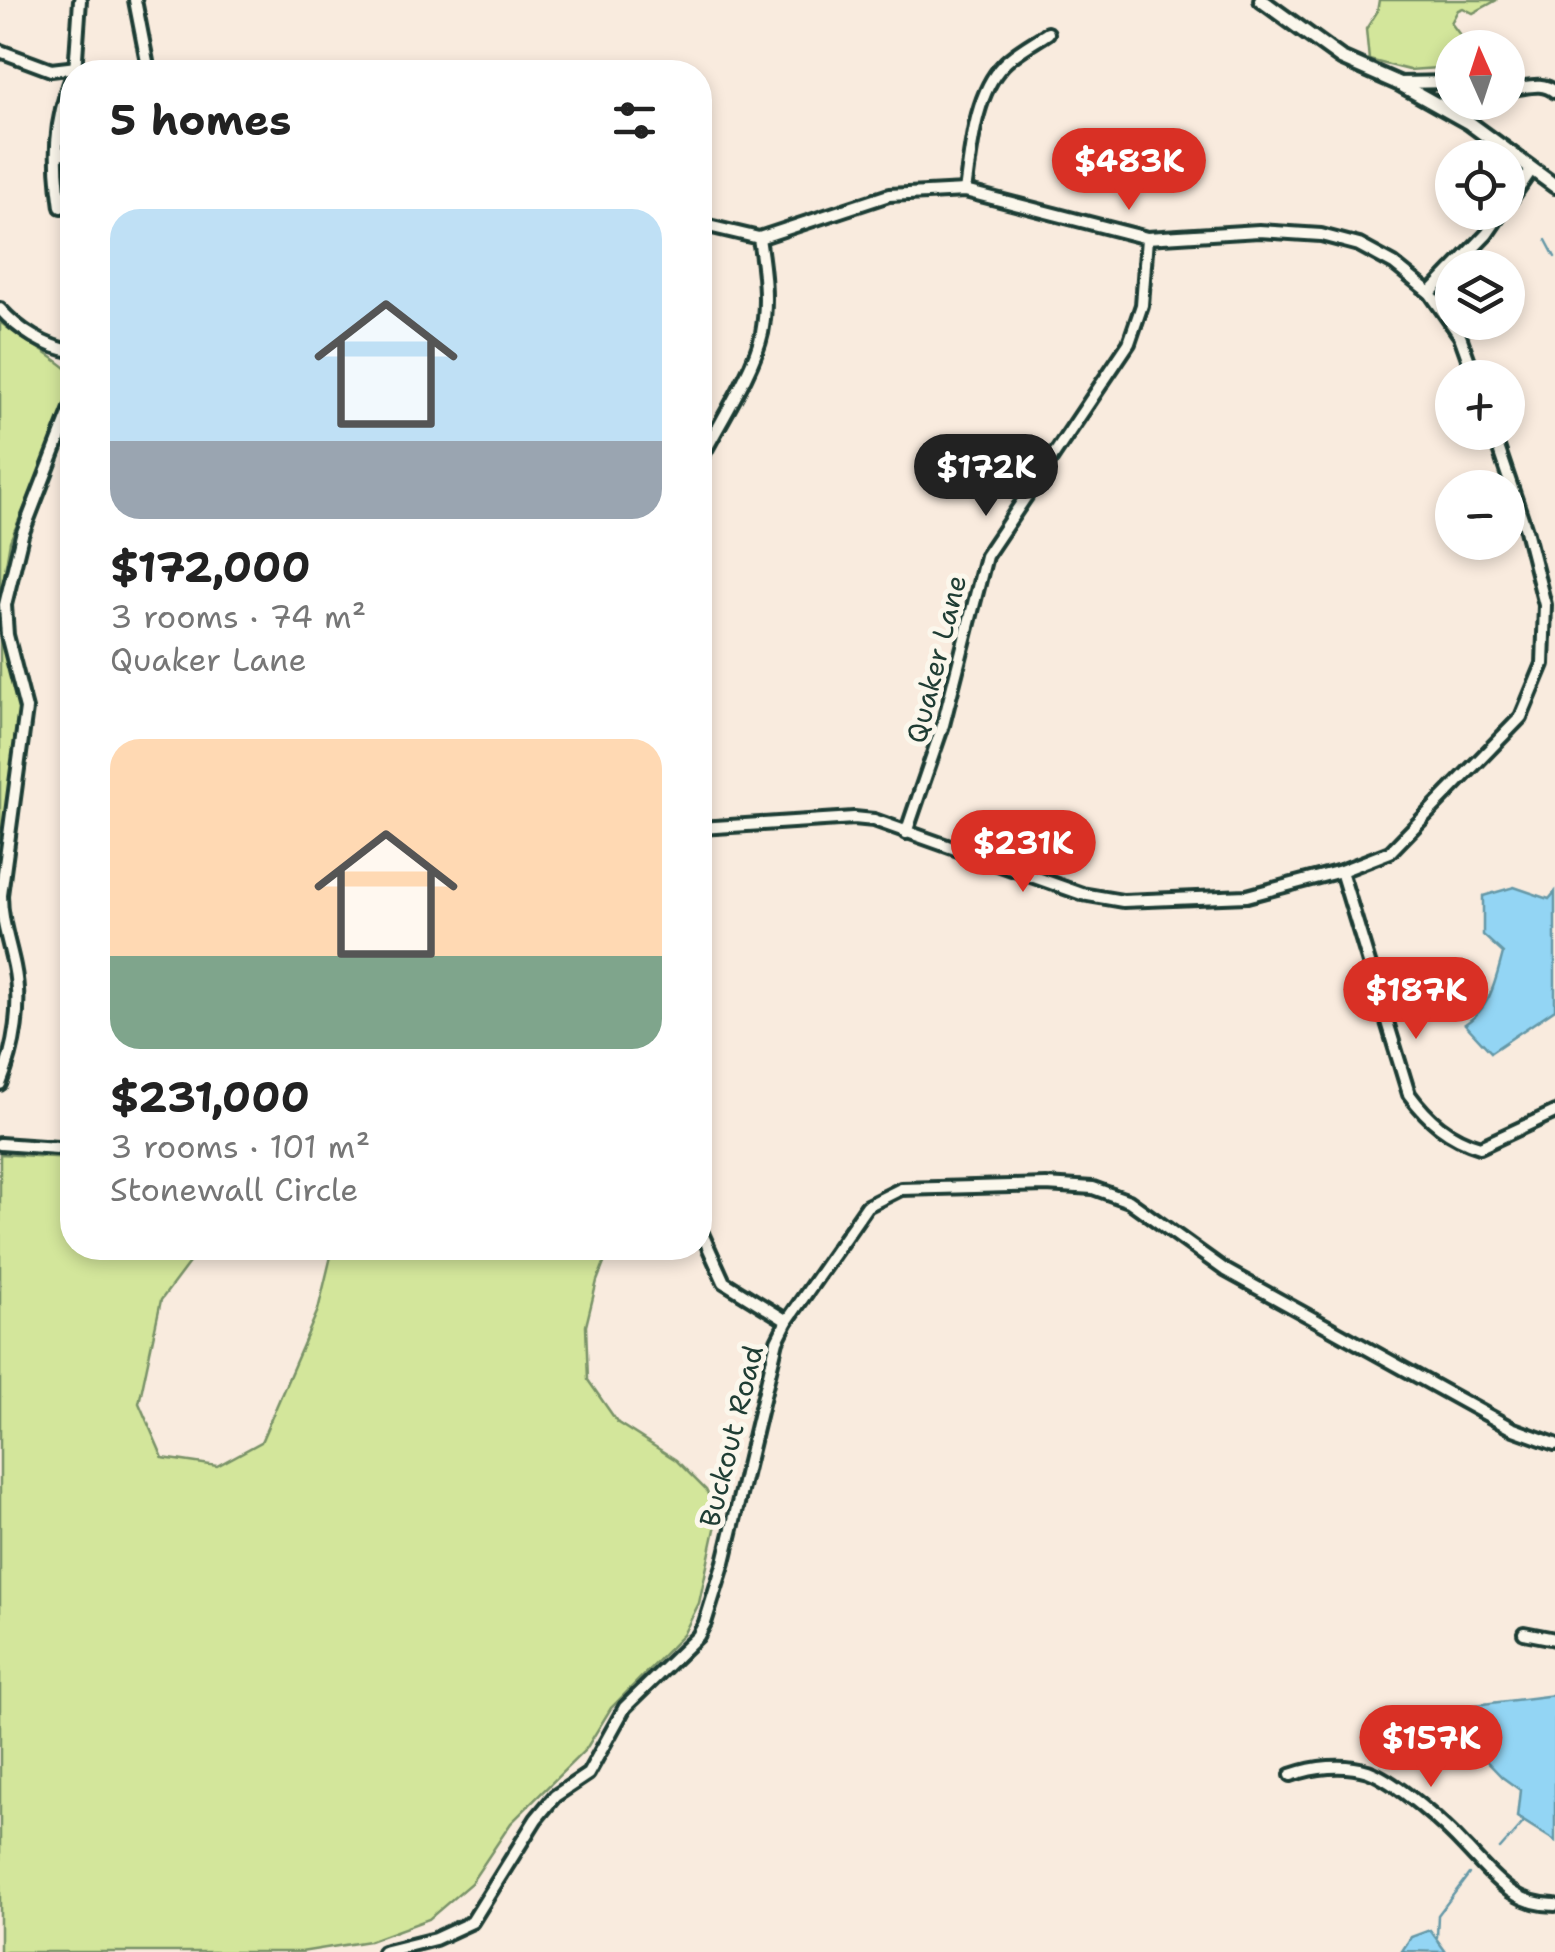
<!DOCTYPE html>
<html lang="en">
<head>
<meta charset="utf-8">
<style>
  body { margin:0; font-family:"Shantell Sans",sans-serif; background:#f6f6f6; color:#222; height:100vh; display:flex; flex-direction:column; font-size:38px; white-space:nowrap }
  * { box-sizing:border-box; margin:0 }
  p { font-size:32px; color:#767676 }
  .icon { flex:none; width:55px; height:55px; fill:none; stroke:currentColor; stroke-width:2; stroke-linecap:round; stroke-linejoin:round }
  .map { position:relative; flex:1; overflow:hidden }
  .sheet { position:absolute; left:60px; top:60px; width:652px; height:1200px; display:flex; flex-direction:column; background:#fff; border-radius:40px; box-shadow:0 5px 15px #0003 }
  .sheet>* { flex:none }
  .needle { width:65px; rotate:357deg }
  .tools { position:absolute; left:1435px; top:30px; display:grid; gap:20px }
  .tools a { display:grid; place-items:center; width:90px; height:90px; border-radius:50%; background:#fff; box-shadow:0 5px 15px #0003; font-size:50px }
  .price { position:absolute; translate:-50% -85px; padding:0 22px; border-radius:35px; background:#d93025; color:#fff; font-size:32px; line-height:65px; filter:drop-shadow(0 2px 5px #0008) }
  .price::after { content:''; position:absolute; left:50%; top:60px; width:30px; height:22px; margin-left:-15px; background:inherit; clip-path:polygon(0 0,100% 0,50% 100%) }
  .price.current { background:#222; color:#fff }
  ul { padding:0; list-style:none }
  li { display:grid; align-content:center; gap:20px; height:530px; padding:0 50px }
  li span { display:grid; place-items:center; height:310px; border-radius:30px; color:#555 }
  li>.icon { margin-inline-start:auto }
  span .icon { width:180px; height:180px; fill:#fffc; stroke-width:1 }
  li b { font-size:42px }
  h2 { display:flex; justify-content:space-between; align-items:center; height:120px; padding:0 50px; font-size:42px }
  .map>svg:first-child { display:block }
  .green { fill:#d3e69b; stroke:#799268; stroke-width:2.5 }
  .water { fill:#93d5f4; stroke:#6598a7; stroke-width:2.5 }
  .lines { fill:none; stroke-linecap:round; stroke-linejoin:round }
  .stream { stroke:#6598a7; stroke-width:2.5 }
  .minor-casing { stroke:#1f3d34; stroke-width:18 }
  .tertiary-casing { stroke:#1f3d34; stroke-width:20 }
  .minor { stroke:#fbf7ec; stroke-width:10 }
  .tertiary { stroke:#fbf7ec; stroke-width:12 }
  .labels { text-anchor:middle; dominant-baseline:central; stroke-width:10; stroke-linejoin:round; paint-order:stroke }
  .street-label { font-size:28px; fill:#1f3d34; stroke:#fbf7ec }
</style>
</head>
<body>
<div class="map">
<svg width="1555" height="1952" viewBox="0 0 1555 1952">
  <rect width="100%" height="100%" fill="#f9ebde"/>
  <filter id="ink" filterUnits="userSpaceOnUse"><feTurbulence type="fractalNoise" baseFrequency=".01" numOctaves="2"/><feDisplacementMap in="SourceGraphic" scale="20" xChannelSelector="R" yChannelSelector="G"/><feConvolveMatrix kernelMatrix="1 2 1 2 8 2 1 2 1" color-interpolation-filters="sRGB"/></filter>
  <g filter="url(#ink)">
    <g class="green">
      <path d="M1379 0H1497L1473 13 1463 8 1458 10 1451 23 1469 47 1452 48V67L1409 70 1369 60 1366 29 1377 12Z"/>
      <path d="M0 322C23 341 50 353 72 373V395L10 541 0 601Z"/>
      <path d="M0 632 19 708 0 852Z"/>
      <path d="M0 1154 72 1158V1248H200L161 1300 139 1403 163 1458 217 1466 261 1442 318 1310 333 1248H441L511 1256 526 1248H610L597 1281 586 1326 588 1380 618 1423 676 1460 706 1490 718 1515 699 1603 683 1635 611 1708 586 1749 511 1823 471 1883 429 1919 369 1941 301 1952H0Z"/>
    </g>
    <g class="water">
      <path d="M1514 887 1549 899 1555 892V1009L1491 1052 1465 1024C1491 1007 1495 982 1503 953L1483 935V896Z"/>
      <path d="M1555 1695V1841L1517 1817 1520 1790 1502 1777 1446 1719 1467 1706Z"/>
      <path d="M1430 1930 1446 1952 1402 1951 1411 1937Z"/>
    </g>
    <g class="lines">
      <g class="stream">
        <path d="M1546 240 1555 257"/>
        <path d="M1500 1849 1523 1823"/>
        <path d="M1437 1937 1438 1915 1469 1874"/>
      </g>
      <defs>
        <g id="minor">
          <path d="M135 0 149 72"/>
          <path d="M0 51 51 70 77 67"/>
          <path d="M75 72 80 0"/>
          <path d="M1399 83 1452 82"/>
          <path d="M1508 89C1524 89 1541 80 1555 92"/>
          <path d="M58 152 72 155"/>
          <path d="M965 191C971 152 974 95 1003 65 1015 52 1033 43 1048 33"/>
          <path d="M1508 204 1532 169"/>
          <path d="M61 207C54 159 54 123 72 77"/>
          <path d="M700 224 759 238 889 195 965 191 1147 238 1259 231 1321 235 1359 245 1394 264 1430 293 1460 336 1475 378"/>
          <path d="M1454 268 1487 234 1502 212"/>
          <path d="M1430 293 1452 270"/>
          <path d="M0 309C19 330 45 347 72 351"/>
          <path d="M700 461C718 425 754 371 762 333 768 301 764 269 759 238"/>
          <path d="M700 828 854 818 874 820 1082 894 1123 901 1247 896 1341 871 1390 852 1521 717 1543 664 1545 605 1526 530 1493 432"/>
          <path d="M906 833 943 725 986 556 1129 343 1142 305 1147 238"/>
          <path d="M1341 871 1409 1094C1428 1120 1449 1138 1480 1147L1555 1112"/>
          <path d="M0 1084C15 1048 22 1005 14 966 9 942 1 920 1 895L26 709 7 635 5 605 22 535 72 406"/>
          <path d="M0 1144 72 1149"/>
          <path d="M700 1229 724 1282 787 1321"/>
          <path d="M1524 1633 1555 1639"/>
          <path d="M1291 1775C1314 1767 1343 1763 1368 1771 1396 1781 1446 1826 1466 1848 1493 1876 1513 1905 1555 1905"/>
          <path d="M383 1952 435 1939 472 1922 536 1819 555 1796 588 1774 625 1707 698 1636 705 1623 724 1562 777 1341 787 1321 867 1206 901 1189 1046 1185 1093 1188 1129 1201 1225 1270 1511 1428 1555 1444"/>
        </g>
        <path id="tertiary" d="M1261 0 1341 58 1398 83 1468 122 1555 186"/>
      </defs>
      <use href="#minor" class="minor-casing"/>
      <use href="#tertiary" class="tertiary-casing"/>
      <use href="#minor" class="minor"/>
      <use href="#tertiary" class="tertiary"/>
    </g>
  </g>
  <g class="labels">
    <g class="street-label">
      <text transform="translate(936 659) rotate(-76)">Quaker Lane</text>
      <text transform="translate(731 1436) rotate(-76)">Buckout Road</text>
    </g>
  </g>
</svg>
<div class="tools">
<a><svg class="needle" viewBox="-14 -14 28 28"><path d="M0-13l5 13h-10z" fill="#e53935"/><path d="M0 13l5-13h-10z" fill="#767676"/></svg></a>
<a><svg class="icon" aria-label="locate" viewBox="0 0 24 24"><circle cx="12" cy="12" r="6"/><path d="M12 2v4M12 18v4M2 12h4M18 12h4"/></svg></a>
<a><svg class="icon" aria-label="layers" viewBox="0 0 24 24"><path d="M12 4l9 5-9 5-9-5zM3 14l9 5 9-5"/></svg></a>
<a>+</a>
<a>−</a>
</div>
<b class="price" style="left:1129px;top:213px">$483K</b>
<b class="price current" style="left:986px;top:519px">$172K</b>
<b class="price" style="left:1023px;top:895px">$231K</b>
<b class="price" style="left:1416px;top:1042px">$187K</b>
<b class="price" style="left:1431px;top:1790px">$157K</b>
<section class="sheet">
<h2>5 homes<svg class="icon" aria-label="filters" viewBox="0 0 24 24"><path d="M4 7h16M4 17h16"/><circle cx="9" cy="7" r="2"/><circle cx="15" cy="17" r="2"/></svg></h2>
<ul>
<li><span style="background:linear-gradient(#bfe0f5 75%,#9aa5b1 0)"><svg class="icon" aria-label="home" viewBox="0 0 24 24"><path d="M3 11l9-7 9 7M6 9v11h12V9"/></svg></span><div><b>$172,000</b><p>3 rooms · 74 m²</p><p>Quaker Lane</p></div></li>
<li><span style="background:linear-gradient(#ffd9b3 70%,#7fa58c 0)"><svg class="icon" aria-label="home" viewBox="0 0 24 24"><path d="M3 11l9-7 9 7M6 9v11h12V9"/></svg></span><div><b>$231,000</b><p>3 rooms · 101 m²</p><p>Stonewall Circle</p></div></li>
</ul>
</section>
</div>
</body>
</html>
